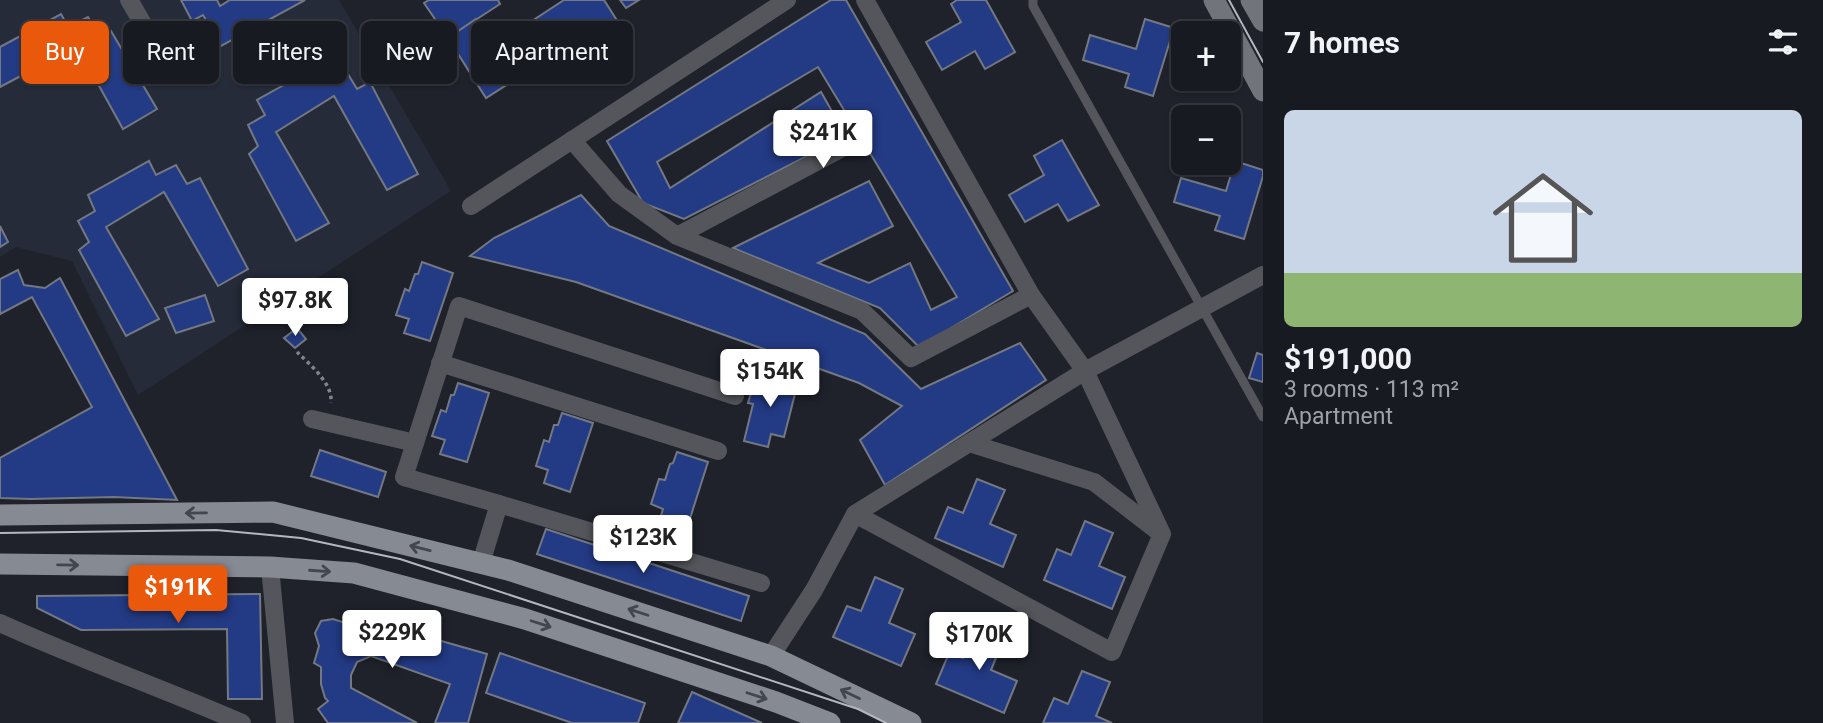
<!DOCTYPE html>
<html lang="en">
<head>
<meta charset="utf-8">
<style>
  body { margin:0; font-family:Roboto,sans-serif; background:#202329; color:#f1f3f6; height:100vh; display:flex; flex-direction:column; font-size:26px; white-space:nowrap }
  * { box-sizing:border-box; margin:0 }
  p { font-size:23px; color:#9ea1a5 }
  .icon { flex:none; width:38px; height:38px; fill:none; stroke:currentColor; stroke-width:2; stroke-linecap:round; stroke-linejoin:round }
  .map { position:relative; flex:1; overflow:hidden }
  .panel { display:flex; flex-direction:column; background:#171a20; width:560px }
  .panel>* { flex:none }
  .top-card { position:absolute; left:21px; top:21px; width:665px; height:63px; display:flex; gap:14px }
  .fabs { position:absolute; left:1171px; top:21px; display:grid; gap:14px }
  .fabs a { display:grid; place-items:center; width:70px; height:70px; border-radius:10px; background:#171a20; box-shadow:0 2px 5px #0004,0 0 0 2px #36383e; font-size:35px }
  .price { position:absolute; translate:-50% -60px; padding:0 16px; border-radius:7px; background:#fff; color:#222; font-size:23px; line-height:46px; filter:drop-shadow(0 2px 4px #0008) }
  .price::after { content:''; position:absolute; left:50%; top:42px; width:21px; height:16px; margin-left:-10px; background:inherit; clip-path:polygon(0 0,100% 0,50% 100%) }
  .price.selected { background:#ea580c; color:#fff }
  ul { padding:0; list-style:none }
  li { display:grid; align-content:center; gap:14px; height:371px; padding:0 21px }
  li+li { border-top:2px solid #36383e }
  li span { display:grid; place-items:center; height:217px; border-radius:10px; color:#555 }
  li>.icon { margin-inline-start:auto }
  span .icon { width:126px; height:126px; fill:#fffc; stroke-width:1 }
  li b { font-size:30px }
  h2 { display:flex; justify-content:space-between; align-items:center; height:84px; padding:0 21px; font-size:30px }
  .tag { padding:0 24px; border-radius:10px; background:#171a20; box-shadow:0 2px 5px #0004,0 0 0 2px #36383e; font-size:24px; line-height:63px }
  .tag.selected { background:#ea580c; color:#fff }
  main { display:flex; flex:1; min-height:0 }
  .map>svg:first-child { display:block }
  .built { fill:#252b39 }
  .building { fill:#233a84; stroke:#737882; stroke-width:2 }
  .lines { fill:none; stroke-linecap:round; stroke-linejoin:round }
  .path { stroke:#81848c; stroke-width:3.5; stroke-dasharray:3.5 3.5; stroke-linecap:butt }
  .lane { stroke:#54565b; stroke-width:9 }
  .street { stroke:#54565b; stroke-width:18 }
  .secondary { stroke:#71747b; stroke-width:21 }
  .primary { stroke:#868a93; stroke-width:21 }
  .tram { stroke:#b4b7be; stroke-width:2 }
  .oneway { stroke:#42464f }
</style>
</head>
<body>
<main>
<div class="map">
<svg width="1263" height="723" viewBox="0 0 1263 723">
  <rect width="100%" height="100%" fill="#1f222b"/>
  <path class="built" d="M0 0H339L451 191 138 395 72 261 16 247 0 257Z"/>
  <g class="building">
    <path d="M181 0H217L220 6 230 0H305L221 46 203 15 192 21Z"/>
    <path d="M429 0H498L500 4 448 38 424 3Z"/>
    <path d="M564 0H604L618 22 535 77 512 34Z"/>
    <path d="M620 0H639L626 8Z"/>
    <path d="M831 0H846L1013 291 919 347 880 308 733 248 869 181 893 226 818 263 869 283 910 263 931 310 957 297 818 67 657 162 670 188 821 92 846 136 684 219 643 203 607 141Z"/>
    <path d="M957 0H986L1015 52 985 69 975 51 942 70 926 42 961 22 951 4Z"/>
    <path d="M61 14 68 27 88 17 99 36 111 31 157 109 123 129 77 46 0 87V47Z"/>
    <path d="M476 19 516 79 486 98 448 38Z"/>
    <path d="M1145 19 1174 28 1153 96 1125 87 1129 74 1083 60 1090 35 1136 49Z"/>
    <path d="M318 66 326 80 345 69 357 89 370 82 418 174 387 190 334 96 276 132 329 223 296 241 249 154 258 146 248 125 265 115 257 100Z"/>
    <path d="M1062 140 1099 205 1068 221 1058 204 1025 222 1009 195 1044 175 1034 156Z"/>
    <path d="M149 161 156 175 176 165 187 184 200 178 248 269 218 286 164 192 106 227 159 319 126 336 79 250 89 242 78 221 95 211 88 195Z"/>
    <path d="M1235 161 1263 170V176L1244 239 1215 230 1220 216 1174 202 1181 178 1226 191Z"/>
    <path d="M581 195 609 226 865 334 921 389 1020 343 1046 380 885 485 860 440 902 406 859 383 576 282 470 256 494 238Z"/>
    <path d="M0 226 8 242 0 247Z"/>
    <path d="M422 262 453 273 430 341 404 333 409 319 396 315 405 289 409 291 415 274H418Z"/>
    <path d="M18 270 24 285 45 288 60 278 177 500 114 497 31 499 0 498V458L92 407 32 297 0 314V279Z"/>
    <path d="M205 295 214 321 176 333 165 308Z"/>
    <path d="M297 328 306 339 295 348 284 338Z"/>
    <path d="M1257 353 1263 355V382L1249 378Z"/>
    <path d="M762 373 798 382 784 437 771 434 768 447 744 441 753 404 748 403 751 393 756 394Z"/>
    <path d="M458 383 489 393 467 462 440 454 445 440 432 436 441 410 446 412 451 395H454Z"/>
    <path d="M562 413 593 423 570 492 544 483 548 470 536 466 544 440 549 442 554 425H558Z"/>
    <path d="M320 450 386 472 378 497 311 476Z"/>
    <path d="M677 452 708 462 686 531 659 522 663 509 651 504 659 479 665 480 670 464 673 463Z"/>
    <path d="M977 479 1005 490 990 524 1016 535 1003 567 935 538 948 507 963 513Z"/>
    <path d="M1085 521 1113 533 1099 566 1125 577 1112 609 1044 580 1057 549 1071 555Z"/>
    <path d="M546 529 749 596 741 621 537 554Z"/>
    <path d="M875 577 903 589 889 623 915 634 901 666 833 637 847 606 861 611Z"/>
    <path d="M260 594 262 699H228L227 629 81 630 37 608V596Z"/>
    <path d="M357 617 487 654 468 723H435L450 684 371 656 357 662 351 675V688L417 723H328L318 709 328 701 325 698 321 684V667L314 663 319 646 315 633 321 621 333 619 348 624Z"/>
    <path d="M977 625 1005 636 991 670 1017 681 1004 713 936 684 949 653 963 658Z"/>
    <path d="M500 653 645 703 638 723H572L486 693Z"/>
    <path d="M1082 671 1110 682 1096 716 1112 723H1043L1054 698 1068 704Z"/>
    <path d="M692 692 762 723H678Z"/>
  </g>
  <g class="lines">
    <path class="path" d="M297 352C310 365 333 383 331 403"/>
    <path class="lane" d="M1033 0V6L1263 417"/>
    <g class="street">
      <path d="M129 0 169 68"/>
      <path d="M572 140 619 194 677 236 862 311 911 358 1031 295"/>
      <path d="M471 206 787 0"/>
      <path d="M677 236 844 147"/>
      <path d="M440 363 718 451"/>
      <path d="M312 419 415 443 404 477 499 504 481 563"/>
      <path d="M415 443 459 306 735 396"/>
      <path d="M969 443 1094 482 1159 532"/>
      <path d="M499 504 761 583"/>
      <path d="M855 514 1112 652 1162 534 1085 371 1031 295 865 0"/>
      <path d="M270 567 285 723"/>
      <path d="M0 623C79 659 162 688 242 723"/>
      <path d="M771 656 814 590 855 514 1085 371 1263 275"/>
    </g>
    <g class="secondary">
      <path d="M1214 0 1263 91"/>
      <path d="M1251 0 1263 21"/>
    </g>
    <g class="primary">
      <path d="M0 515 273 512 508 570 771 656 911 723"/>
      <path d="M0 564 270 567 354 573 525 619 776 702 830 723"/>
    </g>
    <g class="tram">
      <path d="M1229 0 1263 62"/>
      <path d="M0 533 216 530 301 538 400 559 858 709 886 723"/>
    </g>
  </g>
  <defs><path id="oneway-shaft" d="M-6 0H5M1.5-3L5.5 0L1.5 3" fill="none" stroke-width="1.6" stroke-linecap="round" stroke-linejoin="round" transform="scale(1.75)"/></defs>
  <g class="oneway">
    <use href="#oneway-shaft" transform="translate(196 513) rotate(179)"/>
    <use href="#oneway-shaft" transform="translate(420 548) rotate(-166)"/>
    <use href="#oneway-shaft" transform="translate(68 565) rotate(1)"/>
    <use href="#oneway-shaft" transform="translate(320 571) rotate(4)"/>
    <use href="#oneway-shaft" transform="translate(638 612) rotate(-162)"/>
    <use href="#oneway-shaft" transform="translate(541 624) rotate(18)"/>
    <use href="#oneway-shaft" transform="translate(850 694) rotate(-154)"/>
    <use href="#oneway-shaft" transform="translate(757 696) rotate(18)"/>
  </g>
</svg>
<div class="fabs">
<a>+</a>
<a>−</a>
</div>
<b class="price" style="left:823px;top:170px">$241K</b>
<b class="price" style="left:295px;top:338px">$97.8K</b>
<b class="price" style="left:770px;top:409px">$154K</b>
<b class="price" style="left:643px;top:575px">$123K</b>
<b class="price selected" style="left:178px;top:625px">$191K</b>
<b class="price" style="left:392px;top:670px">$229K</b>
<b class="price" style="left:979px;top:672px">$170K</b>
<div class="top-card">
<a class="tag selected">Buy</a>
<a class="tag">Rent</a>
<a class="tag">Filters</a>
<a class="tag">New</a>
<a class="tag">Apartment</a>
</div>
</div>
<section class="panel">
<h2>7 homes<svg class="icon" aria-label="filters" viewBox="0 0 24 24"><path d="M4 7h16M4 17h16"/><circle cx="9" cy="7" r="2"/><circle cx="15" cy="17" r="2"/></svg></h2>
<ul>
<li><span style="background:linear-gradient(#c9d6e8 75%,#8fb573 0)"><svg class="icon" aria-label="home" viewBox="0 0 24 24"><path d="M3 11l9-7 9 7M6 9v11h12V9"/></svg></span><div><b>$191,000</b><p>3 rooms · 113 m²</p><p>Apartment</p></div></li>
</ul>
</section>
</main>
</body>
</html>
